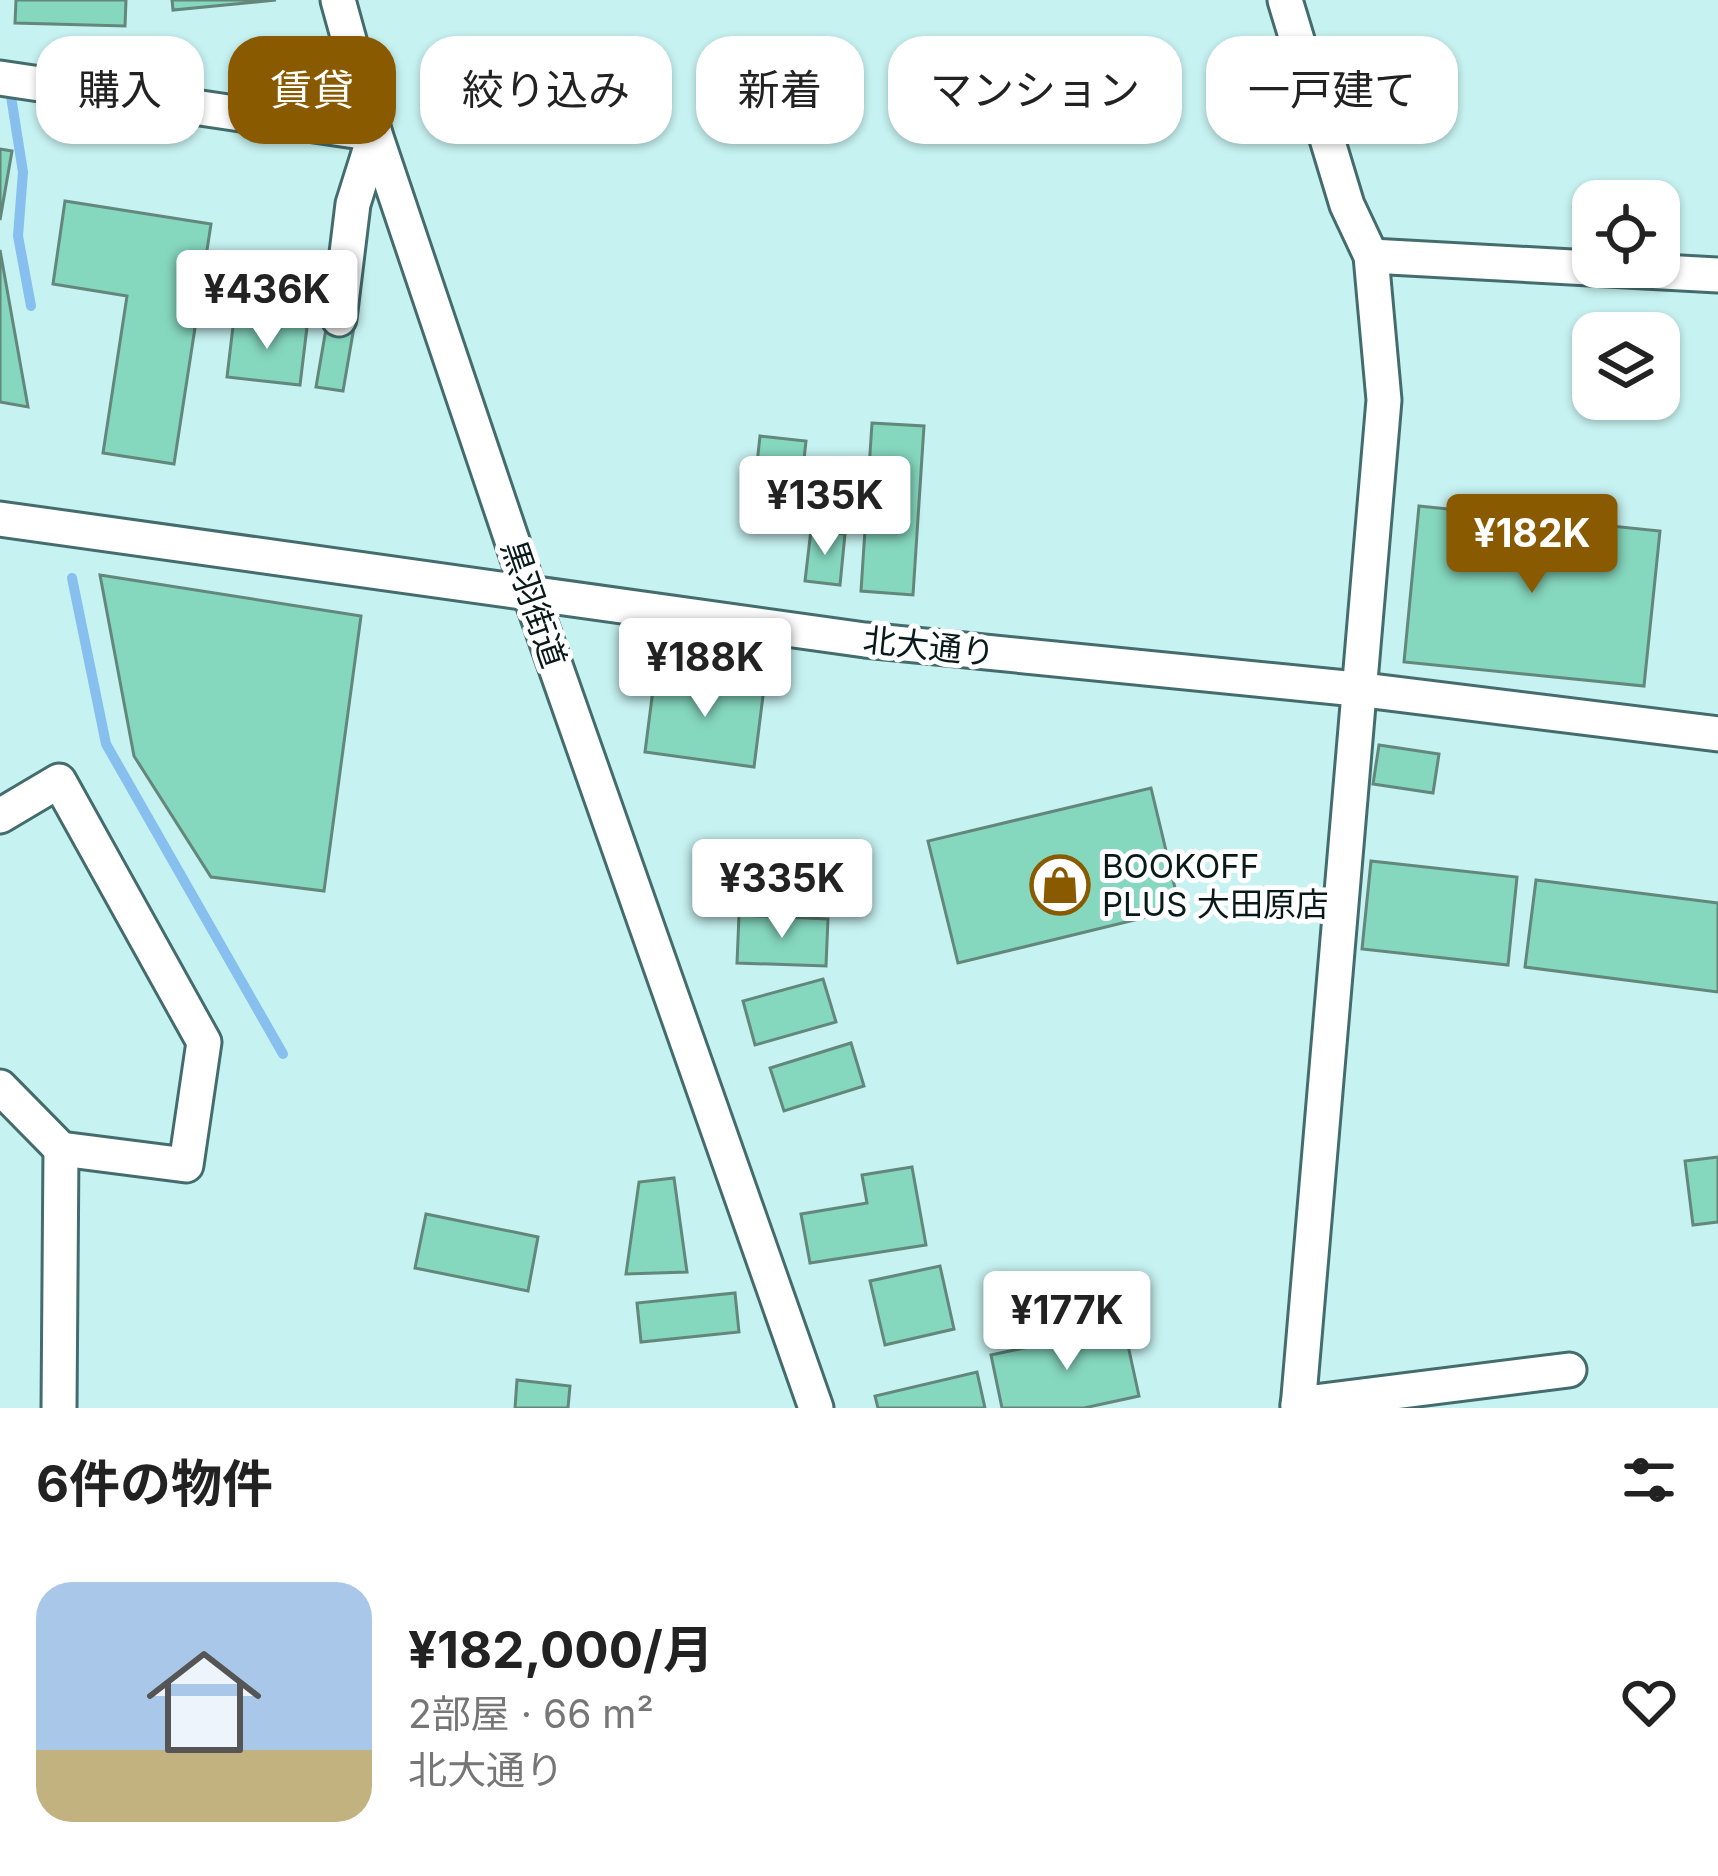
<!DOCTYPE html>
<html lang="ja">
<head>
<meta charset="utf-8">
<style>
  body { margin:0; font-family:Inter,"Noto Sans JP",sans-serif; background:#f6f6f6; color:#222; height:100vh; display:flex; flex-direction:column; font-size:45px; white-space:nowrap }
  * { box-sizing:border-box; margin:0 }
  p { font-size:39px; color:#767676 }
  .icon { flex:none; width:66px; height:66px; fill:none; stroke:currentColor; stroke-width:2; stroke-linecap:round; stroke-linejoin:round }
  .map { position:relative; height:1408px; overflow:hidden }
  .side { display:flex; flex-direction:column; background:#fff; flex:1 }
  .side>* { flex:none }
  .top-card { position:absolute; left:36px; top:36px; width:1647px; height:108px; display:flex; gap:24px }
  .buttons { position:absolute; left:1572px; top:180px; display:grid; gap:24px }
  .buttons a { display:grid; place-items:center; width:108px; height:108px; border-radius:24px; background:#fff; box-shadow:0 3px 9px #0004; font-size:60px }
  .price { position:absolute; translate:-50% -102px; padding:0 27px; border-radius:12px; background:#fff; color:#222; font-size:39px; line-height:78px; filter:drop-shadow(0 3px 6px #0008) }
  .price::after { content:''; position:absolute; left:50%; top:72px; width:36px; height:27px; margin-left:-18px; background:inherit; clip-path:polygon(0 0,100% 0,50% 100%) }
  .price.selected { background:#895a00; color:#fff }
  ul { padding:0; list-style:none }
  li { display:flex; align-items:center; gap:36px; height:300px; padding:0 36px }
  li+li { border-top:3px solid #e0e0e0 }
  li span { display:grid; place-items:center; flex:none; width:336px; height:240px; border-radius:36px; color:#555 }
  li>.icon { margin-inline-start:auto }
  span .icon { width:144px; height:144px; fill:#fffc; stroke-width:1 }
  li b { font-size:51px }
  h2 { display:flex; justify-content:space-between; align-items:center; height:144px; padding:0 36px; font-size:51px }
  .chip { padding:0 42px; border-radius:36px; background:#fff; box-shadow:0 3px 9px #0004; font-size:42px; line-height:108px }
  .chip.selected { background:#895a00; color:#fff }
  .map>svg:first-child { display:block }
  .lines { fill:none; stroke-linecap:round; stroke-linejoin:round }
  .stream { stroke:#87bfee; stroke-width:10 }
  .building { fill:#85d7bd; stroke:#63877a; stroke-width:3 }
  .minor-casing { stroke:#446c6c; stroke-width:39 }
  .minor { stroke:#fff; stroke-width:33 }
  .labels { text-anchor:middle; dominant-baseline:central; stroke-width:10; stroke-linejoin:round; paint-order:stroke }
  .street-label { font-size:33px; fill:#081919; stroke:#fff }
  .poi-label { font-size:33px; fill:#081919; stroke:#fff; text-anchor:start }
</style>
</head>
<body>
<div class="map">
<svg width="1718" height="1408" viewBox="0 0 1718 1408">
  <rect width="100%" height="100%" fill="#c6f2f1"/>
  <g class="lines">
    <g class="stream">
      <path d="M10 90 23 172 18 236 31 306"/>
      <path d="M72 578 106 744 283 1054"/>
    </g>
  </g>
  <g class="building">
    <path d="M16 0H126L125 26 15 23Z"/>
    <path d="M172 0H276L173 10Z"/>
    <path d="M0 149 12 151 0 220Z"/>
    <path d="M65 201 211 224 174 464 103 453 127 296 53 284Z"/>
    <path d="M0 250 28 407 0 402Z"/>
    <path d="M234 318 307 327 300 385 227 377Z"/>
    <path d="M327 323 354 327 343 391 316 387Z"/>
    <path d="M872 423 924 426 913 595 861 591Z"/>
    <path d="M760 436 806 441 801 487 755 482Z"/>
    <path d="M1419 506 1660 531 1644 686 1404 662Z"/>
    <path d="M811 530 845 534 840 585 805 581Z"/>
    <path d="M100 575 361 616 324 891 211 877 134 756Z"/>
    <path d="M655 674 764 688 754 767 645 752Z"/>
    <path d="M1379 745 1439 754 1433 793 1373 784Z"/>
    <path d="M1151 788 1180 909 958 963 928 841Z"/>
    <path d="M1371 861 1517 877 1508 965 1362 949Z"/>
    <path d="M1536 880 1718 903V992L1525 967Z"/>
    <path d="M739 915 828 919 826 966 737 963Z"/>
    <path d="M823 979 836 1022 755 1045 743 1001Z"/>
    <path d="M851 1043 864 1086 784 1111 770 1068Z"/>
    <path d="M1718 1157V1222L1693 1225 1685 1161Z"/>
    <path d="M912 1167 926 1245 810 1263 801 1214 867 1203 862 1175Z"/>
    <path d="M674 1178 687 1272 626 1274 639 1182Z"/>
    <path d="M426 1214 538 1237 528 1291 415 1268Z"/>
    <path d="M940 1266 954 1329 885 1345 870 1281Z"/>
    <path d="M735 1293 739 1332 641 1342 637 1303Z"/>
    <path d="M1124 1327 1139 1396 1084 1408H1002L991 1355Z"/>
    <path d="M977 1372 985 1408H878L875 1396Z"/>
    <path d="M517 1380 570 1386 568 1408H515Z"/>
  </g>
  <g class="lines">
    <defs>
      <g id="minor">
        <path d="M338 0 375 134 530 594 816 1408"/>
        <path d="M1285 0 1347 205 1371 256 1384 400 1298 1408"/>
        <path d="M0 78 375 134 353 204 339 319"/>
        <path d="M1371 256 1718 275"/>
        <path d="M0 519 865 640 1356 689 1718 734"/>
        <path d="M0 816 59 781 204 1042 186 1165 61 1149 0 1087"/>
        <path d="M1298 1404 1569 1370"/>
        <path d="M59 1408 61 1149"/>
      </g>
    </defs>
    <use href="#minor" class="minor-casing"/>
    <use href="#minor" class="minor"/>
  </g>
  <defs>
    <symbol id="shop-ring" viewBox="-11 -11 22 22"><circle r="9.5" fill="#fff" stroke="#895a00" stroke-width="1.5"/><path d="M-5-2.5h2.3a2.7 3.5 0 0 1 5.4 0H5L5.5 6h-11ZM-1.5-2.5h3a1.5 2.3 0 0 0-3 0Z" fill="#895a00"/></symbol>
  </defs>
  <g fill-rule="evenodd">
    <use href="#shop-ring" x="1027" y="852" width="66" height="66"/>
  </g>
  <g class="labels">
    <g class="street-label">
      <text transform="translate(534 604) rotate(71)">黒羽街道</text>
      <text transform="translate(929 646) rotate(6)">北大通り</text>
    </g>
    <g class="poi-label">
      <text x="1102" y="866">BOOKOFF<tspan x="1102" dy="38">PLUS 大田原店</tspan></text>
    </g>
  </g>
</svg>
<div class="buttons">
<a><svg class="icon" aria-label="locate" viewBox="0 0 24 24"><circle cx="12" cy="12" r="6"/><path d="M12 2v4M12 18v4M2 12h4M18 12h4"/></svg></a>
<a><svg class="icon" aria-label="layers" viewBox="0 0 24 24"><path d="M12 4l9 5-9 5-9-5zM3 14l9 5 9-5"/></svg></a>
</div>
<b class="price" style="left:267px;top:352px">¥436K</b>
<b class="price" style="left:825px;top:558px">¥135K</b>
<b class="price selected" style="left:1532px;top:596px">¥182K</b>
<b class="price" style="left:705px;top:720px">¥188K</b>
<b class="price" style="left:782px;top:941px">¥335K</b>
<b class="price" style="left:1067px;top:1373px">¥177K</b>
<div class="top-card">
<a class="chip">購入</a>
<a class="chip selected">賃貸</a>
<a class="chip">絞り込み</a>
<a class="chip">新着</a>
<a class="chip">マンション</a>
<a class="chip">一戸建て</a>
</div>
</div>
<section class="side">
<h2>6件の物件<svg class="icon" aria-label="filters" viewBox="0 0 24 24"><path d="M4 7h16M4 17h16"/><circle cx="9" cy="7" r="2"/><circle cx="15" cy="17" r="2"/></svg></h2>
<ul>
<li><span style="background:linear-gradient(#a9c7e8 70%,#c2b280 0)"><svg class="icon" aria-label="home" viewBox="0 0 24 24"><path d="M3 11l9-7 9 7M6 9v11h12V9"/></svg></span><div><b>¥182,000/月</b><p>2部屋 · 66 m²</p><p>北大通り</p></div><svg class="icon" aria-label="heart" viewBox="0 0 24 24"><path d="M12 20l-8-8c-3-5 5-10 8-4 3-6 11-1 8 4z"/></svg></li>
</ul>
</section>
</body>
</html>
